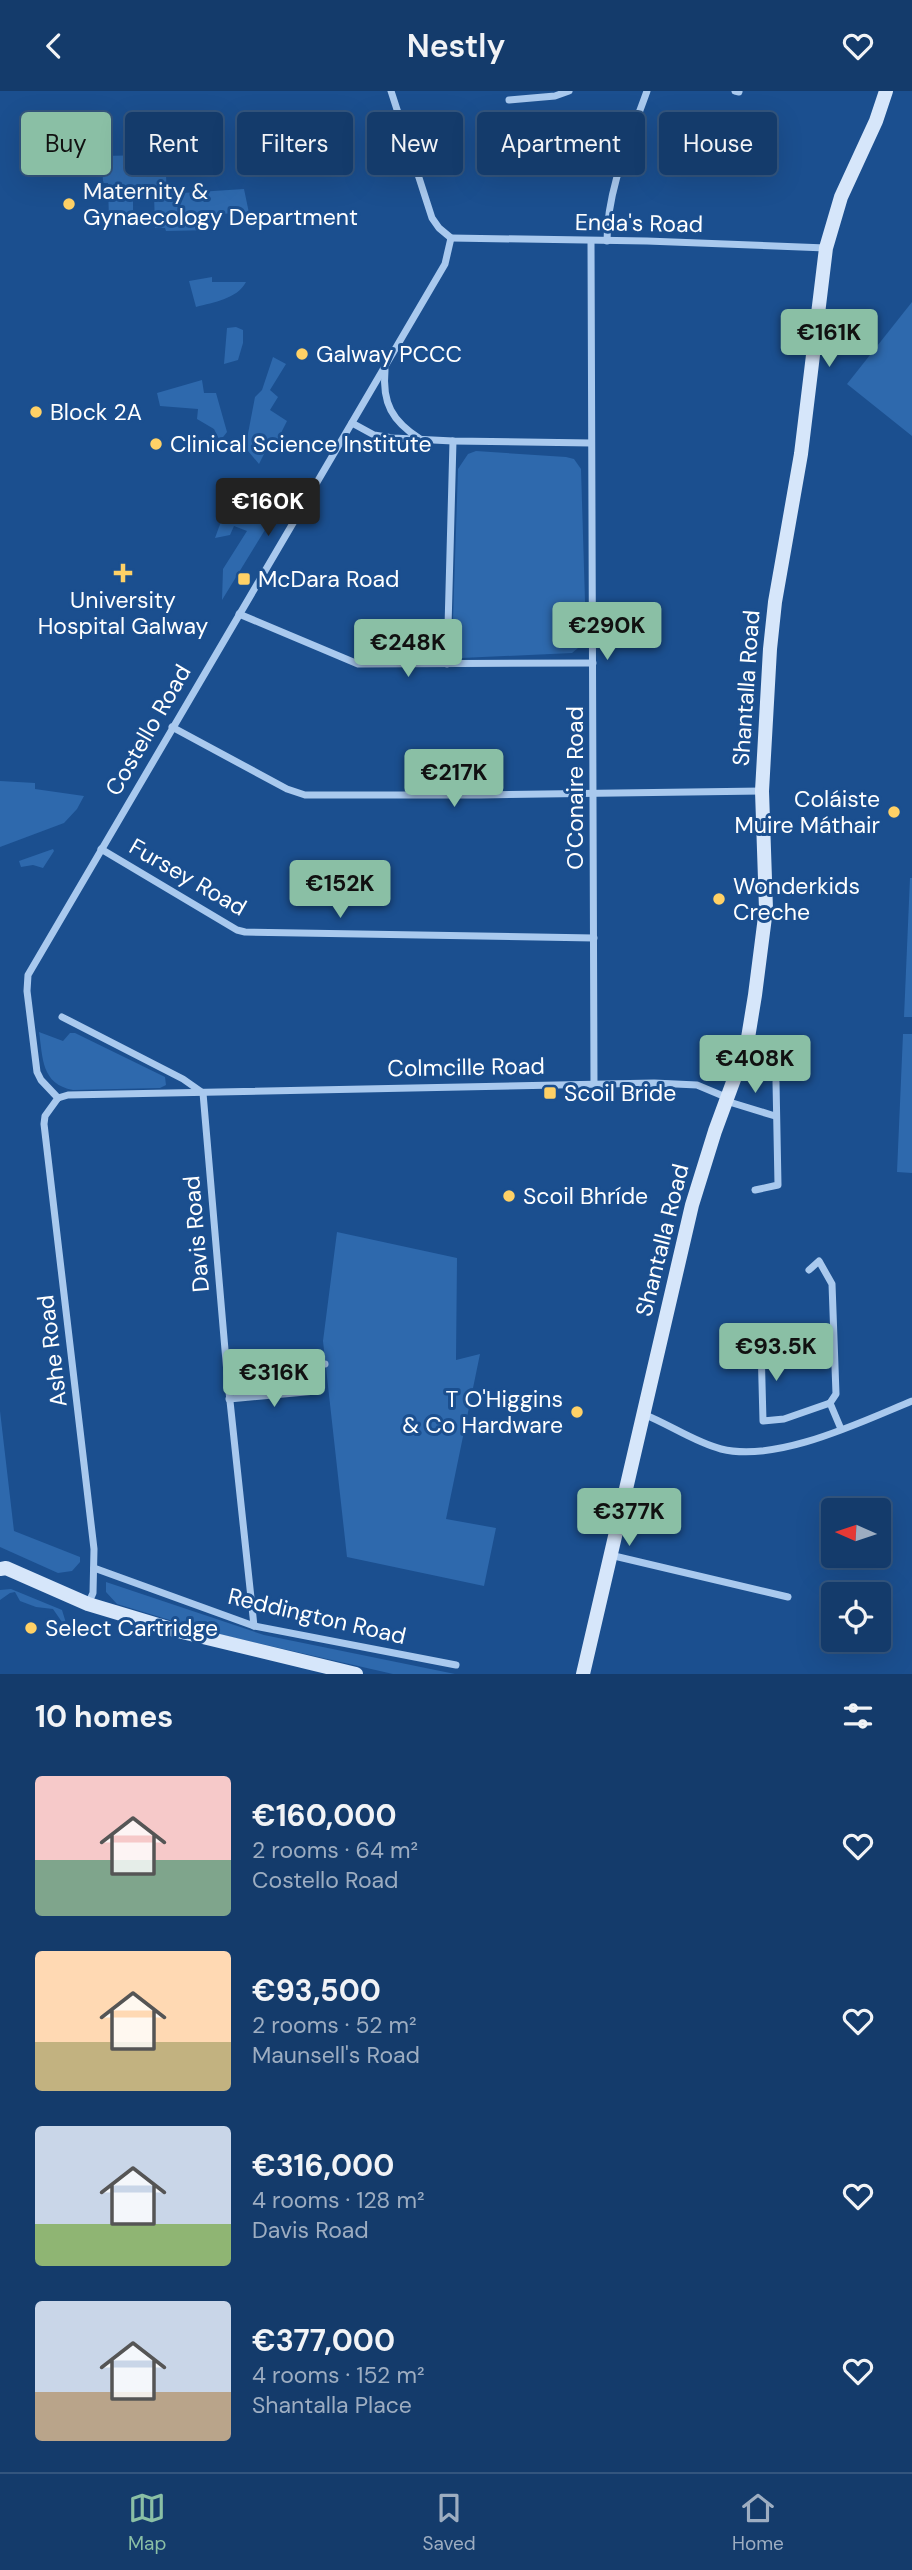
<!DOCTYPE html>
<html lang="en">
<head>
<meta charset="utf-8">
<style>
  body { margin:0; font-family:"DM Sans",sans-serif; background:#1d4271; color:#f1f3f6; height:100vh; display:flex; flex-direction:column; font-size:26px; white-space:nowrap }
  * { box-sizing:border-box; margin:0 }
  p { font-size:23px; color:#9dadc1 }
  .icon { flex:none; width:38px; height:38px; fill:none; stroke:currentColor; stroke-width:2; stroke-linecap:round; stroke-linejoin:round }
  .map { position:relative; height:1583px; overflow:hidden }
  .side { display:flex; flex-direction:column; background:#143b6b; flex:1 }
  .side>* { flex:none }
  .hud { position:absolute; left:21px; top:21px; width:872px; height:63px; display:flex; gap:14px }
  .needle { width:46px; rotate:273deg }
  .buttons { position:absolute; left:821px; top:1407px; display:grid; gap:14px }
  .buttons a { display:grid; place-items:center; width:70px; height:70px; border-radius:7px; background:#143b6b; box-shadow:0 7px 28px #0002,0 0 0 2px #33557e; font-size:35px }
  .price { position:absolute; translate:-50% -60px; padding:0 16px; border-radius:7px; background:#8abfa5; color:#111; font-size:23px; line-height:46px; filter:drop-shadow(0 2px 4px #0008) }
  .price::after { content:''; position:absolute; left:50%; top:42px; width:21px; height:16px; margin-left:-10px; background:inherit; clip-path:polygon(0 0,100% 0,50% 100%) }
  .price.on { background:#222; color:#fff }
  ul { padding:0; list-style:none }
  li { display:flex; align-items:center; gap:21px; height:175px; padding:0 35px }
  li span { display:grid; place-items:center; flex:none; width:196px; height:140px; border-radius:7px; color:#555 }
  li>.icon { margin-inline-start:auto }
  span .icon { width:84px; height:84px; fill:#fffc; stroke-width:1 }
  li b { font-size:30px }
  h2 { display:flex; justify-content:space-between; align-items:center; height:84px; padding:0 35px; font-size:30px }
  .tag { padding:0 24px; border-radius:7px; background:#143b6b; box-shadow:0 7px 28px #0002,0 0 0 2px #33557e; font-size:24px; line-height:63px }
  .tag.on { background:#8abfa5; color:#111 }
  header { display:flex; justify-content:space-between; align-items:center; height:91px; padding:0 35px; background:#143b6b; font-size:32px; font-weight:600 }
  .tabs { display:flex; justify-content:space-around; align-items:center; height:98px; border-top:2px solid #33557e; background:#143b6b; font-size:19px; color:#9dadc1 }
  .tabs a { display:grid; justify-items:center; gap:4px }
  .tabs .on { color:#8abfa5 }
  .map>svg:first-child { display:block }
  .green { fill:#2e69ad }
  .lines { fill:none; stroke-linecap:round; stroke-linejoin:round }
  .street { stroke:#a9c9ee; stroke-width:7 }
  .secondary { stroke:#d6e6fa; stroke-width:14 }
  .poi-dot { fill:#ffd166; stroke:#1b4f8f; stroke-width:2.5 }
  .labels { text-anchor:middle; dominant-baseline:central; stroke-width:6; stroke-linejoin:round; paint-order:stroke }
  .poi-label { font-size:23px; fill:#fff; stroke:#1b4f8f; text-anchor:start }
  .street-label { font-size:23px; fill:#fff; stroke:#1b4f8f }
</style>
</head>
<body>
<header><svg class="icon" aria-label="back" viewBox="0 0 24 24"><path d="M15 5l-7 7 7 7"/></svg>Nestly<svg class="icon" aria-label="heart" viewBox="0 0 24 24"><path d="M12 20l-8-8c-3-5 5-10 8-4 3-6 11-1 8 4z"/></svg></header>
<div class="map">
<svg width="912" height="1583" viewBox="0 0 912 1583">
  <rect width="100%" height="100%" fill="#1b4f8f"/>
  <g class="green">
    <path d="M148 64 149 66H165L167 103 244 98 249 122 210 123V139L166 140 165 137H155L154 103 133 104V130L109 131 108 92H103L102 65Z"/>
    <path d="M212 186V191H246C237 208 214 211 196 216L189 190Z"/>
    <path d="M912 211V345L847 293Z"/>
    <path d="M236 236 243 239V252L238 269 224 273 227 237Z"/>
    <path d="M273 266 286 273 270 299 278 306 270 319 287 330 275 354 269 353 259 373 248 360 246 353 255 306 262 299Z"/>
    <path d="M202 289 204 302H216L227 341 220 350 214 338 197 328 198 318 160 315 157 302Z"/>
    <path d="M476 360 566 366 574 368 581 378 586 543 578 557 572 562 461 567 452 559 458 378 468 363Z"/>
    <path d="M244 399 263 404 279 416 222 509 223 478 247 440 234 435 230 444 215 447 230 406Z"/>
    <path d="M0 690 35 692V698L84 705 77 718 64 732 0 756Z"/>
    <path d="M53 758 54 760 43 777 33 774 21 776 19 770Z"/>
    <path d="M910 787H912V926H904Z"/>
    <path d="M39 941 63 950 70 942H75L165 986 166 994 160 997 73 999C41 993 43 967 39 941Z"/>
    <path d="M903 943H912V1082L897 1081Z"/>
    <path d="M337 1141 457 1167 456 1269 480 1263 446 1428 496 1437 484 1495 347 1466 323 1250Z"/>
    <path d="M0 1320 14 1440 80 1466V1471L72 1480 58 1482 0 1456Z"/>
    <path d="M106 1491 264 1544 455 1583H393L209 1541 117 1513 106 1501Z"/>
    <path d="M11 1498 62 1519 66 1532 65 1540 60 1541 52 1535 64 1534 53 1518 36 1516 20 1510 15 1501 10 1502 0 1509V1499Z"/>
  </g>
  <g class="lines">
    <g class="street">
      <path d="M735 0 739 1"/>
      <path d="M509 9 555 5 569 0"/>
      <path d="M451 147 647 150 826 157"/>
      <path d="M591 150 594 993"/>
      <path d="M607 150C607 98 630 48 647 0"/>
      <path d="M385 279C382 312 392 330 420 348"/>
      <path d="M352 332 374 344 393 347 453 350 591 352"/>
      <path d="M239 523 358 573 593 572"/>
      <path d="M447 573 453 350"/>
      <path d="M172 636 287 698 305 704H480L762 700"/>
      <path d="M101 758 237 839 245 841 594 847"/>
      <path d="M62 926 183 988 203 1002 227 1282 254 1535"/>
      <path d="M58 1007 41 989 37 981 27 900 28 884 445 173 451 147 439 137 432 127 391 0"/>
      <path d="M58 1007 68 1004 654 992 697 994 728 1007"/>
      <path d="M58 1007 45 1025 44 1033 94 1458 93 1502 88 1513"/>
      <path d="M726 1010 775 1025"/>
      <path d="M755 1099 778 1094 776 991"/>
      <path d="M809 1179 819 1170 832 1193 836 1303 830 1312"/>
      <path d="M761 1254 763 1330 784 1328 830 1312 841 1338"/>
      <path d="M227 1282 325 1273"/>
      <path d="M229 1308 316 1300"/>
      <path d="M643 1323C669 1333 694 1351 721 1358 777 1372 861 1331 912 1310"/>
      <path d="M610 1464 788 1506"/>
      <path d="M94 1477 254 1535 456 1574"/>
    </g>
    <g class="secondary">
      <path d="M0 1478 6 1477 88 1513 178 1540 356 1583"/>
      <path d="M583 1583 692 1114 715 1040 747 953 755 904 766 818 762 700 770 558 775 511 801 363 826 157 841 106 876 30 886 0"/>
    </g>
  </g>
  <g class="poi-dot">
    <circle cx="69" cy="113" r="7"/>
    <circle cx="302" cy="263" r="7"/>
    <circle cx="36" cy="321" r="7"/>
    <circle cx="156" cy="353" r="7"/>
    <path d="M119.5 471.5h7v7h7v7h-7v7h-7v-7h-7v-7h7z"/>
    <rect x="237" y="481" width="14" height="14" rx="3.5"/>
    <circle cx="894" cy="721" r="7"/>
    <circle cx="719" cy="808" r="7"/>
    <rect x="543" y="995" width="14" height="14" rx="3.5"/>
    <circle cx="509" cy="1105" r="7"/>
    <circle cx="577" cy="1321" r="7"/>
    <circle cx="31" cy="1537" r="7"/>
  </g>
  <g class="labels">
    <g class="poi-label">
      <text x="83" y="100">Maternity &amp;<tspan x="83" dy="26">Gynaecology Department</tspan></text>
      <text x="316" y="263">Galway PCCC</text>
      <text x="50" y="321">Block 2A</text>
      <text x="170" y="353">Clinical Science Institute</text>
      <text x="258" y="488">McDara Road</text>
      <text x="123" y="509" text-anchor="middle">University<tspan x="123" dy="26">Hospital Galway</tspan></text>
      <text x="880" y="708" text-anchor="end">Coláiste<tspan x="880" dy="26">Muire Máthair</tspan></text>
      <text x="733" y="795">Wonderkids<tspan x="733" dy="26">Creche</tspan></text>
      <text x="564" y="1002">Scoil Bride</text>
      <text x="523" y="1105">Scoil Bhríde</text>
      <text x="563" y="1308" text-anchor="end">T O'Higgins<tspan x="563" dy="26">&amp; Co Hardware</tspan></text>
      <text x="45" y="1537">Select Cartridge</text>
    </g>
    <g class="street-label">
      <text transform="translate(639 132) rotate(1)">Enda's Road</text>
      <text transform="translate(746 597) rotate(-86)">Shantalla Road</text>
      <text transform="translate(148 639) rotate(-60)">Costello Road</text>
      <text transform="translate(575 697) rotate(-90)">O'Conaire Road</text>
      <text transform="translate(188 786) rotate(30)">Fursey Road</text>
      <text transform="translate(466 976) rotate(-1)">Colmcille Road</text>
      <text transform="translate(196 1143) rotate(-95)">Davis Road</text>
      <text transform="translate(662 1149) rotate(-76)">Shantalla Road</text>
      <text transform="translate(52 1260) rotate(-97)">Ashe Road</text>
      <text transform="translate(317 1525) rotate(13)">Reddington Road</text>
    </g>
  </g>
</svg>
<div class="buttons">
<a><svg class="needle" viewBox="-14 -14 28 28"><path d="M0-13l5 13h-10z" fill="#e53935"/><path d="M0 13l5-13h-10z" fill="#9dadc1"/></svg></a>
<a><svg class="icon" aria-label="locate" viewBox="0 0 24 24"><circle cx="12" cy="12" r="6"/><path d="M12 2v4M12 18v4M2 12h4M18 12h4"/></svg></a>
</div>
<b class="price" style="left:829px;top:278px">€161K</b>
<b class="price on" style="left:268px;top:447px">€160K</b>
<b class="price" style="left:607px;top:571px">€290K</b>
<b class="price" style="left:408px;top:588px">€248K</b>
<b class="price" style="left:454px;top:718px">€217K</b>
<b class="price" style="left:340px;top:829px">€152K</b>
<b class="price" style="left:755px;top:1004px">€408K</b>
<b class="price" style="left:776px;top:1292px">€93.5K</b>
<b class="price" style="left:274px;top:1318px">€316K</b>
<b class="price" style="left:629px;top:1457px">€377K</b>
<div class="hud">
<a class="tag on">Buy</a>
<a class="tag">Rent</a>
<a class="tag">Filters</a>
<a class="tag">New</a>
<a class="tag">Apartment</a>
<a class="tag">House</a>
</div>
</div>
<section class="side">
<h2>10 homes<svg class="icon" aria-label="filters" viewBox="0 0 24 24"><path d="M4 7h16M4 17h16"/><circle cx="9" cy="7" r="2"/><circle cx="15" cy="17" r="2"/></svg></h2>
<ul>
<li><span style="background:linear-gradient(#f6c9c9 60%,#7fa58c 0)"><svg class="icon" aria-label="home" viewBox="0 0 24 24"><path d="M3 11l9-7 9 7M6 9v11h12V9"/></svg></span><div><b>€160,000</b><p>2 rooms · 64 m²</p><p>Costello Road</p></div><svg class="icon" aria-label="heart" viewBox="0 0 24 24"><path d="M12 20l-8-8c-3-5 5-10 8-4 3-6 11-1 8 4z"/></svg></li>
<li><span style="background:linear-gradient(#ffd9b3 65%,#c2b280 0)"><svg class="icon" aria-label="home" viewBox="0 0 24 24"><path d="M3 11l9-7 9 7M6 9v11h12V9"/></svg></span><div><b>€93,500</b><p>2 rooms · 52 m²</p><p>Maunsell's Road</p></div><svg class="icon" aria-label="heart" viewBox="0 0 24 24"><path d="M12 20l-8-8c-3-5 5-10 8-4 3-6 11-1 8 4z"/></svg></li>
<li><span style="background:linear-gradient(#c9d6e8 70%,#8fb573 0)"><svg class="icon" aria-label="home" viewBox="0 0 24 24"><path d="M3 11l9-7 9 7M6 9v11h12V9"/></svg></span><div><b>€316,000</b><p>4 rooms · 128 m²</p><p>Davis Road</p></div><svg class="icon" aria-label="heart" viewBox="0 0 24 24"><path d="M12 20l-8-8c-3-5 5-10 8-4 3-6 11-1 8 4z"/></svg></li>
<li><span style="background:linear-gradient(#c9d6e8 65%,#b9a48a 0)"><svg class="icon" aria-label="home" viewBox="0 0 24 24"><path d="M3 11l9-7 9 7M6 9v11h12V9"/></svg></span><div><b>€377,000</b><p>4 rooms · 152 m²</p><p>Shantalla Place</p></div><svg class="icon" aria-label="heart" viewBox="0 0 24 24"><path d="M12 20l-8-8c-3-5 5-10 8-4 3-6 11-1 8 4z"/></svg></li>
</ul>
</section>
<nav class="tabs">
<a class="on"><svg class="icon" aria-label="map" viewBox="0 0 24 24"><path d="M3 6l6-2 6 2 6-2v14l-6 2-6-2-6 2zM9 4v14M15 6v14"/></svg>Map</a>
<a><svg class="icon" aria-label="saved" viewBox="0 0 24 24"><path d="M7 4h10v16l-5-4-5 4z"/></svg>Saved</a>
<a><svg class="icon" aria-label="home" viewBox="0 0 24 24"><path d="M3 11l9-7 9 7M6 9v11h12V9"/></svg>Home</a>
</nav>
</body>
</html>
